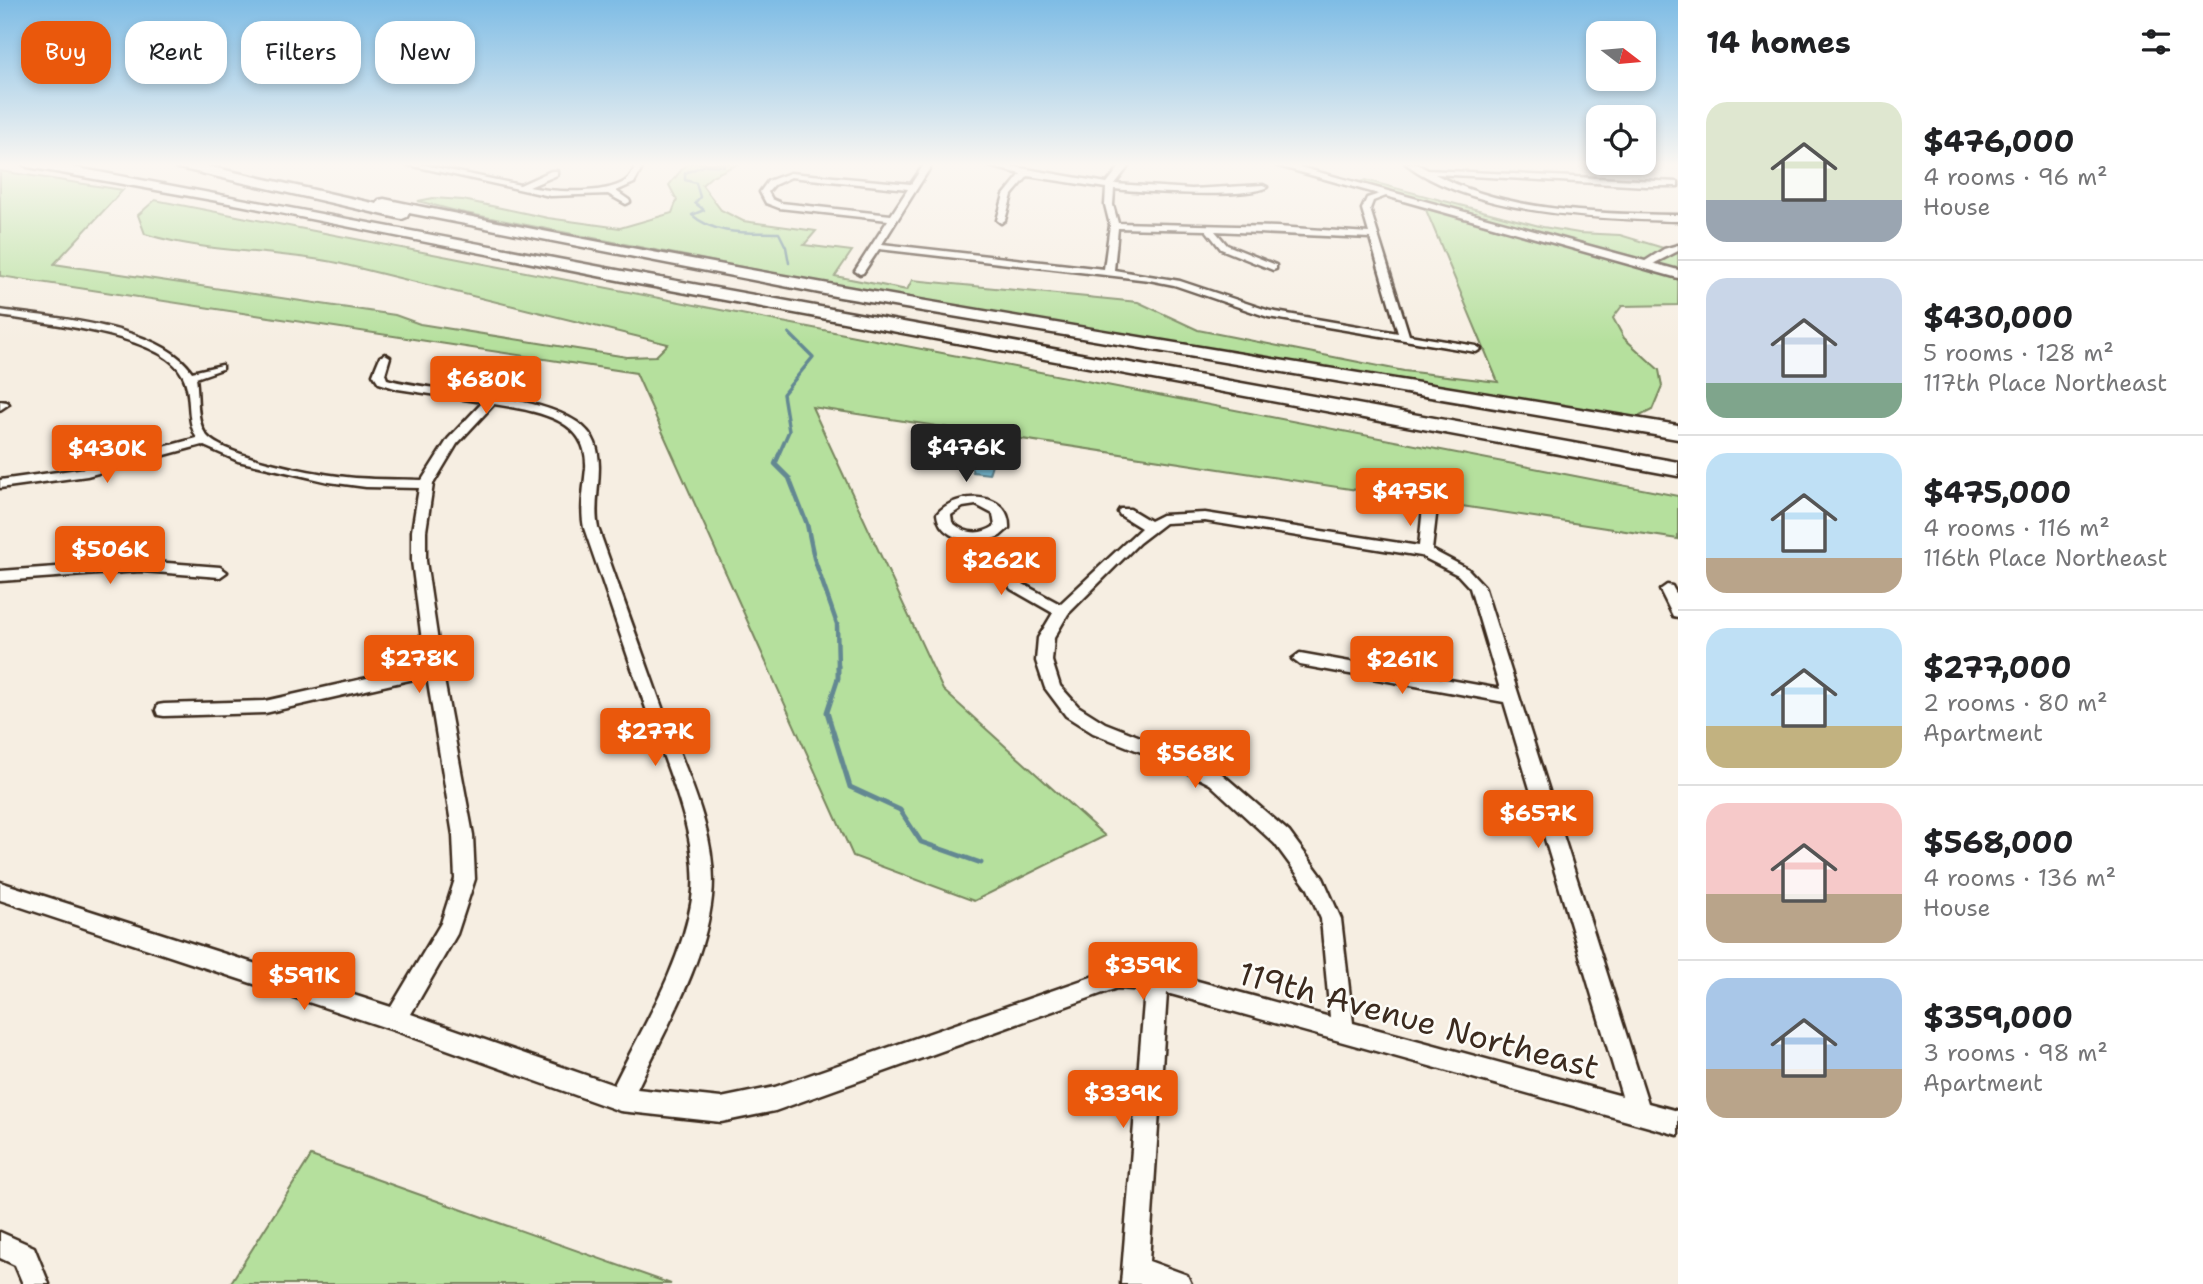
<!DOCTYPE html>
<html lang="en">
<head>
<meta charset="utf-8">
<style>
  body { margin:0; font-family:"Shantell Sans",sans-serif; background:#f6f6f6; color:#202124; height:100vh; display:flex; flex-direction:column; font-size:26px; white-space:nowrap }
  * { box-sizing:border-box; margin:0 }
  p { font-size:23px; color:#757577 }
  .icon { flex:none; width:38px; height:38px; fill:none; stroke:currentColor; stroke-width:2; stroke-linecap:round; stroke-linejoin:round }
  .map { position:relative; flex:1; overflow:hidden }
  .sheet { display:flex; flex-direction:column; background:#fff; width:525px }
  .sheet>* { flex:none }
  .top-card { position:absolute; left:21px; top:21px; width:665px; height:63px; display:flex; gap:14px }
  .needle { width:46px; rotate:106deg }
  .tools { position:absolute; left:1586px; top:21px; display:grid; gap:14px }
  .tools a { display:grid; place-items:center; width:70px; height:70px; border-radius:14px; background:#fff; box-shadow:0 4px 10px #0003; font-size:35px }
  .price { position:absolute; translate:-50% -60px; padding:0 16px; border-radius:7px; background:#ea580c; color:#fff; font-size:23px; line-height:46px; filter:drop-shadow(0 2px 4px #0008) }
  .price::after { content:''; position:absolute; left:50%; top:42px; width:21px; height:16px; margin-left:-10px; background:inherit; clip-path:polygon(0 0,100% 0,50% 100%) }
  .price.selected { background:#222; color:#fff }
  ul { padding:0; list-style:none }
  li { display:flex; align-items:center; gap:21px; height:175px; padding:0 28px }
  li+li { border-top:2px solid #e0e0e0 }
  li span { display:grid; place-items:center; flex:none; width:196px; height:140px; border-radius:21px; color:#555 }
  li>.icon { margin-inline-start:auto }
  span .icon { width:84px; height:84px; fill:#fffc; stroke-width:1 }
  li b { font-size:30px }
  h2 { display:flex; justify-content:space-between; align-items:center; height:84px; padding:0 28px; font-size:30px }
  .pill { padding:0 24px; border-radius:21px; background:#fff; box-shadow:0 4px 10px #0003; font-size:24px; line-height:63px }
  .pill.selected { background:#ea580c; color:#fff }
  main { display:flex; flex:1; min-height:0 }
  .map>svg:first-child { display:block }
  .green { fill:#b5e09d; stroke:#78855e; stroke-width:2 }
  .water { fill:#7fc7e0; stroke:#648892; stroke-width:2 }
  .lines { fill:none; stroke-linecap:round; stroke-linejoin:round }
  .stream-far3 { stroke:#648892; stroke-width:2.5 }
  .stream-far2 { stroke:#648892; stroke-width:3.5 }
  .stream-far1 { stroke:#648892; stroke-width:4.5 }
  .stream { stroke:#648892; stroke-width:5 }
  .street-casing { stroke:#3b2a1e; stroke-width:5 }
  .secondary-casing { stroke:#3b2a1e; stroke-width:5 }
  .highway-casing { stroke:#3b2a1e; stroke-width:5 }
  .street { fill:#fdfcf7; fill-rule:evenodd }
  .secondary { fill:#fdfcf7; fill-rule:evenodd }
  .highway { fill:#fdfcf7; fill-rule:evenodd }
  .labels { text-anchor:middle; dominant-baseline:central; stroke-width:5; stroke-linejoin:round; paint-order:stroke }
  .near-street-label { font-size:32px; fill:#3b2a1e; stroke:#fdfcf7 }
</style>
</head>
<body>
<main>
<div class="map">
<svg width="1678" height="1284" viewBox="0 0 1678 1284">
  <rect width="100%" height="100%" fill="#f6eee2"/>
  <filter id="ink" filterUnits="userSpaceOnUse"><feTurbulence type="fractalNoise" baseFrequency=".0143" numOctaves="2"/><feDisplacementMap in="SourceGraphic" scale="14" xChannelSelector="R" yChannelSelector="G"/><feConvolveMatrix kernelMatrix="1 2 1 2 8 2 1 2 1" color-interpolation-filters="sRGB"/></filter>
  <g filter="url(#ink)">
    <g class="green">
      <path d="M687 163H740L712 176 702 185 721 210 743 221 816 231 804 245 852 251 835 276 907 290 912 280 1138 302 1198 330 1404 371 1498 382 1424 205 1355 184 1365 180 1543 227 1579 233 1620 235 1670 250H1678V305L1622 306 1613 318 1624 338 1659 370 1662 386 1652 410 1634 419 901 298 460 212 418 201 433 198 463 200 548 218 620 228 672 213 677 200 669 185Z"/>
      <path d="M0 171 123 190 54 264 395 315 420 324 627 357 656 356 668 344 338 263C274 250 207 253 145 234L138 215 155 200 1678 496V539L812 407 943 690 1105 836 974 901 853 856 636 373 0 276Z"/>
      <path d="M948 436 950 457 914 456 912 441Z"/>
      <path d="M311 1156 671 1284H230Z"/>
    </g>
    <path class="water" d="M980 449 996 451 989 474 973 472 969 462 976 461Z"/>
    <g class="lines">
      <path class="stream-far3" d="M724 163V166L705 165 685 173V180L696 183 700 197 695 203 704 210 692 215C716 236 749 232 779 233L786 247 789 263"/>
      <path class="stream-far2" d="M778 456 789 431 783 394 813 357 789 333"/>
      <path class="stream-far1" d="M779 455 775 464 789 478 807 524 814 558 837 624 838 667"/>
      <path class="stream" d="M838 666V678L827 712 850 787 900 810 921 842 981 863"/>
      <defs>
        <g id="street">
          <path d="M400 163H415L520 185 551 171H557V175L529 187C552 192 612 196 629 178 632 174 635 168 637 163H645L634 183 616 191 629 200 630 202 626 204 608 194 550 196Z"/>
          <path d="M925 163H933L882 244 1104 269 1110 225 1105 205 1106 188 1028 176 1012 195 1005 220 1001 223 997 220 1004 195 1021 174 977 163H992L1107 183 1123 163H1131L1115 184 1192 189 1263 185 1267 187C1245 199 1143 192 1114 189L1113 205 1118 223 1277 227 1369 233 1362 209 1367 198 1386 192V196L1373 201 1370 209 1409 335 1476 346 1481 349 1476 352 1268 317 1174 285 1149 280 879 249 863 273 860 274 855 271 888 220 779 208 766 203 760 192 768 181 790 173 911 184ZM791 177 908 189 891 215 781 203 772 199 768 192 774 185ZM1118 228 1206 230 1221 249 1273 270 1276 269V265L1227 245 1215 231 1370 238 1398 333 1270 311 1180 281 1114 270Z"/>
          <path d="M1405 163H1415L1428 170 1678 182V186H1647L1435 174C1504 212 1602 214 1678 215V221C1598 219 1470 214 1405 163Z"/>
          <path d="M1678 245V251L1647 267 1639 265 1664 249Z"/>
          <path d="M0 310C52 318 161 325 192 372L222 365V369L196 378C199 395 195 421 207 436 225 457 317 474 346 477 371 480 397 479 422 480L448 439 483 402 398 389 379 383 373 374 380 357 385 354 390 357 385 374 387 379C434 394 576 392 595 443 605 470 592 500 598 528 620 590 642 652 664 713 685 770 719 835 712 897 705 964 665 1029 637 1089L721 1098 775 1087 1117 968 1157 970 1330 1017 1321 919 1308 889 1275 844 1210 784 1169 763 1093 733 1066 716 1045 688 1036 661 1038 638 1053 613 1011 589 975 541C958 540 939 533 937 514 955 491 1011 490 1009 528L1000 536 989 540 1021 583 1060 604 1141 528 1120 515 1118 512 1120 509H1130L1150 521 1162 515 1205 513 1419 546 1423 507 1425 504H1435L1437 507 1432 550 1468 569 1484 586 1648 1103 1678 1111V1135L1167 993 1149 1261 1187 1275 1191 1284H1121L1145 990 1117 988 775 1111 721 1122 620 1111 396 1031 0 900V882L391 1007 441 923 455 879 453 835 427 676 265 713 164 716 158 715 156 710 158 705 164 704 265 701 425 665 412 561V531L419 488 366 487 329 482 238 461 202 445 87 476 0 488V480L86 468 197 438C185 419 193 396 183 376 164 334 43 323 0 316ZM494 404C533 411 589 417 586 468 584 489 580 508 584 528 606 590 626 653 648 714 667 768 701 841 692 899 681 966 643 1026 614 1085L411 1014 457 934 475 879 473 835 442 669 426 561V531L433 484 457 444ZM976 505 993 514 995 526C980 536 965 534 952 522L951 515 963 507ZM1205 521 1421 556 1458 575 1470 588 1500 689 1300 653 1292 659 1300 665 1504 702 1622 1096 1353 1023 1341 919 1323 878 1289 832 1222 774 1181 753 1105 723 1078 706 1060 686 1052 661 1054 638 1068 614 1139 543 1165 523Z"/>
          <path d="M0 401 7 402 9 404 0 410Z"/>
          <path d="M141 561 220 567 227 572 220 577 141 571 0 581V571Z"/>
          <path d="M1667 585 1672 586 1678 597V617L1673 616 1660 590Z"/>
          <path d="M0 1232 34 1247 49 1284H23L15 1265 0 1258Z"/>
        </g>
        <path id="secondary" d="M1268 163H1285L1678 270V278Z"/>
        <g id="highway">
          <path d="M21 163H51L638 274 1678 462V476L638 284 240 205 28 167Z"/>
          <path d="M168 163H194L377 204 379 200 384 199C813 288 1246 354 1678 425V439L840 297 409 213 407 217 402 219 175 167Z"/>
        </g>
      </defs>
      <use href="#street" class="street-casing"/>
      <use href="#secondary" class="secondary-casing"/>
      <use href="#highway" class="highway-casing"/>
      <use href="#street" class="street"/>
      <use href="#secondary" class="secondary"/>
      <use href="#highway" class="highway"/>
    </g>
  </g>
  <linearGradient id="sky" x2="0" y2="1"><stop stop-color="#7ebce5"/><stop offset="0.48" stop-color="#fbf7f2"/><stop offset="1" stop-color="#fbf7f2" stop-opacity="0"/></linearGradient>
  <rect width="1678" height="343" fill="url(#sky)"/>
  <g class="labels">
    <g class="near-street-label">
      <text transform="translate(1419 1020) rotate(15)">119th Avenue Northeast</text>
    </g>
  </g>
</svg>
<div class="tools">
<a><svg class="needle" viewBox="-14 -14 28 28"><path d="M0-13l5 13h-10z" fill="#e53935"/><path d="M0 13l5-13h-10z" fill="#757577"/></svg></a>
<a><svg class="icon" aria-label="locate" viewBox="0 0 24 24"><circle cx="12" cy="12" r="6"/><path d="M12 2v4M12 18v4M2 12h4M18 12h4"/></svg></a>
</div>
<b class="price" style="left:486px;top:416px">$680K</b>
<b class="price selected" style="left:966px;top:484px">$476K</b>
<b class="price" style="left:107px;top:485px">$430K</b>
<b class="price" style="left:1410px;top:528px">$475K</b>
<b class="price" style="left:110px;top:586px">$506K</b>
<b class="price" style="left:1001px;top:597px">$262K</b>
<b class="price" style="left:419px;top:695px">$278K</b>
<b class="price" style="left:1402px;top:696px">$261K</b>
<b class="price" style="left:655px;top:768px">$277K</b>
<b class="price" style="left:1195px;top:790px">$568K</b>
<b class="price" style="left:1538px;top:850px">$657K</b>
<b class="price" style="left:1143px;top:1002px">$359K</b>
<b class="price" style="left:304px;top:1012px">$591K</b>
<b class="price" style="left:1123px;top:1130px">$339K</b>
<div class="top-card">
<a class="pill selected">Buy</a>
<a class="pill">Rent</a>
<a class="pill">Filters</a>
<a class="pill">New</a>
</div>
</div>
<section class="sheet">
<h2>14 homes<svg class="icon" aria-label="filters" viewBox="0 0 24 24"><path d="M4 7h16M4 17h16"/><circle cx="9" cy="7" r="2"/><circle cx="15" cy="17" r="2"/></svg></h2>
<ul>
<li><span style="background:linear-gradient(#dfe7d0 70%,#9aa5b1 0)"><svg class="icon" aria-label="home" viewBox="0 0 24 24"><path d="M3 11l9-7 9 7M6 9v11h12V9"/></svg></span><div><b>$476,000</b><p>4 rooms · 96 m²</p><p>House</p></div></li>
<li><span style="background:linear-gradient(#c9d6e8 75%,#7fa58c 0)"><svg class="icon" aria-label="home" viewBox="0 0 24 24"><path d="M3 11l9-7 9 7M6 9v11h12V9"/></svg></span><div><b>$430,000</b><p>5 rooms · 128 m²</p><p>117th Place Northeast</p></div></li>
<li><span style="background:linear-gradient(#bfe0f5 75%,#b9a48a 0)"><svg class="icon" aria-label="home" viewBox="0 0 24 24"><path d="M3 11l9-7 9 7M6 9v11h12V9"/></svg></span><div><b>$475,000</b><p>4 rooms · 116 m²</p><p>116th Place Northeast</p></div></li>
<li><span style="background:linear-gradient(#bfe0f5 70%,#c2b280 0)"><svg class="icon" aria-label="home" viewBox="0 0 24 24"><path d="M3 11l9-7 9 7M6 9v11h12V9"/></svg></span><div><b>$277,000</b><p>2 rooms · 80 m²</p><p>Apartment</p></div></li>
<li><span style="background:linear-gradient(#f6c9c9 65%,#b9a48a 0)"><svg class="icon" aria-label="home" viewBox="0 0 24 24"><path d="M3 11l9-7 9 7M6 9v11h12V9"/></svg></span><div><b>$568,000</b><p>4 rooms · 136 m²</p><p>House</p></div></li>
<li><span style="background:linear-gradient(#a9c7e8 65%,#b9a48a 0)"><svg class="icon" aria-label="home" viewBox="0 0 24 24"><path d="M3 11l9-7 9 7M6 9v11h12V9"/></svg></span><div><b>$359,000</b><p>3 rooms · 98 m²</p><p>Apartment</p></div></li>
</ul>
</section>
</main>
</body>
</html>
